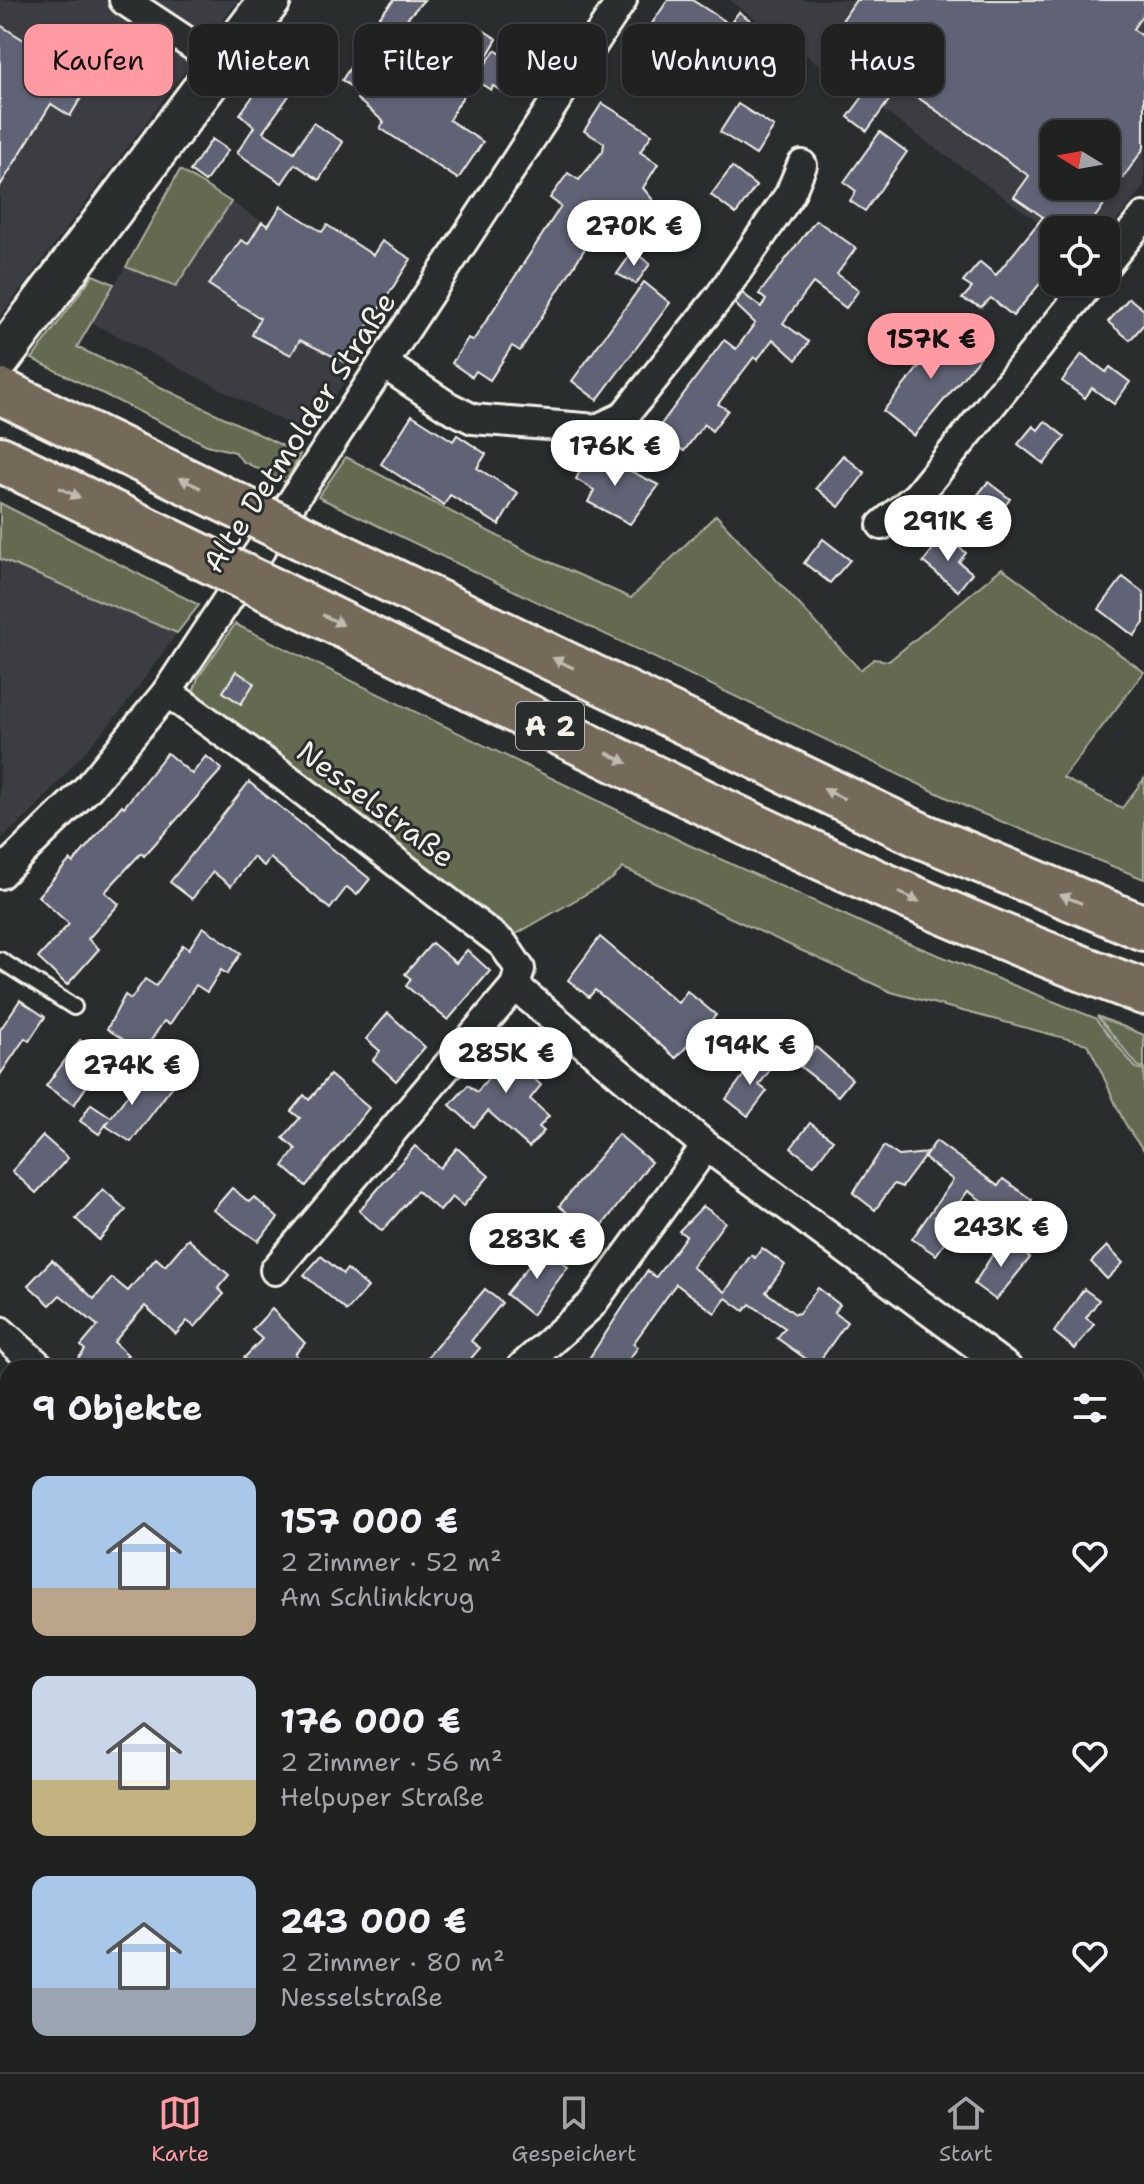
<!DOCTYPE html>
<html lang="de">
<head>
<meta charset="utf-8">
<style>
  body { margin:0; font-family:"Shantell Sans",sans-serif; background:#2d2f2f; color:#f1f3f6; height:100vh; display:flex; flex-direction:column; font-size:30px; white-space:nowrap }
  * { box-sizing:border-box; margin:0 }
  p { font-size:26px; color:#a2a4a5 }
  .icon { flex:none; width:44px; height:44px; fill:none; stroke:currentColor; stroke-width:2; stroke-linecap:round; stroke-linejoin:round }
  .map { position:relative; flex:1; overflow:hidden }
  .sheet { position:absolute; left:0px; top:1360px; width:1144px; height:712px; display:flex; flex-direction:column; background:#202222; border-radius:24px 24px 0 0; box-shadow:0 2px 6px #0004,0 0 0 2px #3d3f40 }
  .sheet>* { flex:none }
  .banner { position:absolute; left:24px; top:24px; width:1096px; height:72px; display:flex; gap:16px }
  .needle { width:52px; rotate:281deg }
  .controls { position:absolute; left:1040px; top:120px; display:grid; gap:16px }
  .controls a { display:grid; place-items:center; width:80px; height:80px; border-radius:16px; background:#202222; box-shadow:0 2px 6px #0004,0 0 0 2px #3d3f40; font-size:40px }
  .price { position:absolute; translate:-50% -68px; padding:0 18px; border-radius:28px; background:#fff; color:#222; font-size:26px; line-height:52px; filter:drop-shadow(0 2px 4px #0008) }
  .price::after { content:''; position:absolute; left:50%; top:48px; width:24px; height:18px; margin-left:-12px; background:inherit; clip-path:polygon(0 0,100% 0,50% 100%) }
  .price.current { background:#ff9aa2; color:#111 }
  ul { padding:0; list-style:none }
  li { display:flex; align-items:center; gap:24px; height:200px; padding:0 32px }
  li span { display:grid; place-items:center; flex:none; width:224px; height:160px; border-radius:16px; color:#555 }
  li>.icon { margin-inline-start:auto }
  span .icon { width:96px; height:96px; fill:#fffc; stroke-width:1 }
  li b { font-size:34px }
  h2 { display:flex; justify-content:space-between; align-items:center; height:96px; padding:0 32px; font-size:34px }
  .tag { padding:0 28px; border-radius:16px; background:#202222; box-shadow:0 2px 6px #0004,0 0 0 2px #3d3f40; font-size:28px; line-height:72px }
  .tag.current { background:#ff9aa2; color:#111 }
  .tabs { display:flex; justify-content:space-around; align-items:center; height:112px; border-top:2px solid #3d3f40; background:#202222; font-size:22px; color:#a2a4a5 }
  .tabs a { display:grid; justify-items:center; gap:4px }
  .tabs .current { color:#ff9aa2 }
  .map>svg:first-child { display:block }
  .built { fill:#3a3d43; fill-rule:evenodd }
  .green { fill:#636b51; stroke:#acae9c; stroke-width:2 }
  .building { fill:#606375; stroke:#f4f1e8; stroke-width:2; fill-rule:evenodd }
  .lines { fill:none; stroke-linecap:round; stroke-linejoin:round }
  .lane-casing { stroke:#f4f1e8; stroke-width:20 }
  .street-casing { stroke:#f4f1e8; stroke-width:34 }
  .secondary-casing { stroke:#f4f1e8; stroke-width:46 }
  .highway-casing { stroke:#f4f1e8; stroke-width:50 }
  .lane { stroke:#2a2d2e; stroke-width:14 }
  .street { stroke:#2a2d2e; stroke-width:28 }
  .secondary { stroke:#2a2d2e; stroke-width:40 }
  .highway { stroke:#746a5a; stroke-width:44 }
  .highway-bridge-casing { stroke:#f4f1e8; stroke-width:50; stroke-linecap:butt }
  .highway-bridge { stroke:#746a5a; stroke-width:44 }
  .oneway { fill:#c1bbaf }
  .labels { text-anchor:middle; dominant-baseline:central; stroke-width:6; stroke-linejoin:round; paint-order:stroke }
  .shield { fill:#2a2d2e; stroke:#b7b6b0; stroke-width:2 }
  .shield-label { font-size:28px; font-weight:bold; fill:#f4f1e8 }
  .street-label { font-size:30px; fill:#f4f1e8; stroke:#2a2d2e }
</style>
</head>
<body>
<div class="map">
<svg width="1144" height="2072" viewBox="0 0 1144 2072">
  <rect width="100%" height="100%" fill="#2a2d2e"/>
  <filter id="ink" filterUnits="userSpaceOnUse"><feTurbulence type="fractalNoise" baseFrequency=".0125" numOctaves="2"/><feDisplacementMap in="SourceGraphic" scale="16" xChannelSelector="R" yChannelSelector="G"/><feConvolveMatrix kernelMatrix="1 2 1 2 8 2 1 2 1" color-interpolation-filters="sRGB"/></filter>
  <g filter="url(#ink)">
    <g class="built">
      <path d="M0 0H238L0 317Z"/>
      <path d="M729 0H1144V187L1106 234V230L1054 233ZM1054 134H1106V186H1054Z"/>
      <path d="M231 202 394 305 310 435 90 322 126 267 176 286Z"/>
      <path d="M0 559 177 633 121 711 29 815 0 839Z"/>
      <path d="M1144 1826V1973L1136 1962V1832Z"/>
    </g>
    <g class="green">
      <path d="M180 170 231 202 176 286 126 267Z"/>
      <path d="M93 275 114 284 77 347 300 454 287 483 242 461 235 452 207 445 32 359Z"/>
      <path d="M346 457 532 554 631 598 716 515 860 670 874 659 889 661 1002 568 1144 672 1063 778 1122 808 1144 779V879L973 810 318 497Z"/>
      <path d="M0 503 199 605 177 633 0 559Z"/>
      <path d="M235 624 689 845 896 938 1095 1018 1136 1068 1144 1070V1150C1117 1121 1108 1078 1087 1044L891 992 623 868 612 879 511 937 199 699 194 690 198 678Z"/>
      <path d="M1097 1016 1144 1035V1068L1138 1066Z"/>
      <path d="M1144 1663V1826L1136 1832V1671Z"/>
      <path d="M0 1775 8 1785V2064H237L242 2072H0Z"/>
      <path d="M1136 1962 1144 1973V2072H872L882 2064H1136Z"/>
      <path d="M329 2064H428L451 2072H318Z"/>
    </g>
    <g class="building">
      <path d="M394 0H424L395 32 379 17Z"/>
      <path d="M668 0H692L725 21 704 54 698 50 681 76 674 71 659 94 621 69Z"/>
      <path d="M856 0H1144V13L1133 29 1144 37V148L1086 230H1054V267L1013 316 991 298 981 307 962 299 972 288 963 282 980 262 996 275 1043 217 1014 197 1029 176 900 85 867 131 848 117 881 72 831 37ZM1054 134H1106V186H1054Z"/>
      <path d="M739 12 757 25 745 42 726 29Z"/>
      <path d="M0 25 40 50 50 33 101 65 70 116 51 104 0 186Z"/>
      <path d="M483 30 497 39 449 120 483 142 458 179 380 128 384 122 357 99 361 95 342 80 355 60 384 83 388 77 401 88 407 86 418 93 437 66 452 77Z"/>
      <path d="M495 50 525 69 508 95 493 86 491 90 475 80Z"/>
      <path d="M269 74 293 90 263 132 294 152 313 123 343 142 319 180 295 164 282 183 237 153 254 127 240 114Z"/>
      <path d="M602 103 652 134 640 152 658 164 643 188 657 205 635 226 610 202 583 239 588 242 584 250 520 351 512 346 490 380 476 371 472 377 452 363 468 338 473 341 561 206 550 198 568 173 579 180 603 151 604 143 584 131Z"/>
      <path d="M738 104 774 127 756 155 720 132Z"/>
      <path d="M880 132 907 152 865 211 850 201 856 191 844 182Z"/>
      <path d="M212 139 228 150 205 182 190 171Z"/>
      <path d="M732 167 756 186 736 214 711 195Z"/>
      <path d="M281 206 322 232 327 225 373 255 382 241 411 259 345 362 300 340 291 355 252 335 260 318 209 285 241 240 248 244 262 222 268 226Z"/>
      <path d="M816 220 856 248 837 274 859 290 846 308 813 283 783 323 809 342 796 360 773 339 757 360 754 357 718 404 728 410 712 431 704 424 684 451 656 431 724 340 736 349 755 323 735 304 742 293 761 307 766 300 759 294Z"/>
      <path d="M633 251 650 264 636 284 617 274Z"/>
      <path d="M644 282 670 303 597 400 572 381Z"/>
      <path d="M1129 298 1144 310V324L1130 340 1108 322Z"/>
      <path d="M927 331 946 346 954 335 981 356 914 436 883 411 923 362 911 352Z"/>
      <path d="M1082 354 1106 372 1110 367 1130 382 1114 404 1092 388 1085 398 1062 381Z"/>
      <path d="M412 415 453 441 457 435 486 454 477 468 518 493 499 525 450 495 444 505 381 464Z"/>
      <path d="M1045 421 1065 437 1044 464 1018 444 1033 426 1038 430Z"/>
      <path d="M590 451 659 485 630 524 588 502 594 490 576 479Z"/>
      <path d="M843 455 865 473 839 507 816 488Z"/>
      <path d="M988 482 1010 499 990 525 967 508Z"/>
      <path d="M944 535 966 553 959 562 972 573 958 591 923 562Z"/>
      <path d="M823 539 850 560 830 583 804 563Z"/>
      <path d="M1123 577 1144 593V623L1134 636 1099 609Z"/>
      <path d="M236 671 254 683 241 704 223 692Z"/>
      <path d="M167 753 192 774 206 756 222 769 144 856 141 853 105 892 119 904 88 939 99 949 67 985 38 958 69 924 38 896 70 860 73 863 122 805 124 807Z"/>
      <path d="M249 782 370 879 357 895 347 887 330 909 270 858 264 866 253 857 231 886 213 872 192 899 170 882Z"/>
      <path d="M203 927 241 953 227 974 221 970 207 992 196 985 170 1024 164 1021 143 1052 107 1029 125 995 131 999 145 979 156 986 183 945 189 949Z"/>
      <path d="M600 937 678 1003 687 991 716 1015 676 1058 595 990 589 997 568 980Z"/>
      <path d="M432 943 456 963 467 950 490 971 448 1020 406 986 411 979 405 974Z"/>
      <path d="M20 1000 45 1017 29 1041 25 1038 0 1075V1030Z"/>
      <path d="M388 1013 425 1047 396 1081 373 1060 380 1051 366 1039Z"/>
      <path d="M510 1035 534 1056 523 1069 541 1085 530 1099 549 1116 539 1127 544 1131 529 1147 488 1111 474 1127 450 1105 468 1085 477 1092 499 1064 491 1057Z"/>
      <path d="M80 1040 106 1057 74 1105 46 1086Z"/>
      <path d="M816 1047 852 1079 838 1096 801 1067Z"/>
      <path d="M758 1056 772 1067 759 1085 767 1091 748 1116 726 1099Z"/>
      <path d="M148 1068 174 1084 131 1142 106 1126 109 1120 99 1134 80 1121 91 1104 111 1117Z"/>
      <path d="M330 1075 369 1108 306 1186 283 1166 296 1149 283 1138 300 1118 291 1111 304 1095 309 1100Z"/>
      <path d="M810 1123 833 1140 814 1165 791 1148Z"/>
      <path d="M618 1134 651 1162 595 1235 559 1206Z"/>
      <path d="M43 1136 68 1158 36 1193 12 1171Z"/>
      <path d="M936 1141 998 1186 1003 1179 1032 1200 1025 1210 1033 1216 1023 1230 968 1191 945 1222 934 1216 954 1230 936 1255 912 1239 953 1180 924 1158Z"/>
      <path d="M415 1146 440 1168 457 1148 489 1176 463 1206 452 1197 440 1211 417 1191 382 1231 359 1211Z"/>
      <path d="M884 1146 899 1156 927 1153 902 1187 894 1184 875 1210 853 1193Z"/>
      <path d="M232 1188 249 1202 254 1197 278 1218 258 1241 213 1210Z"/>
      <path d="M103 1189 126 1210 99 1240 76 1219Z"/>
      <path d="M703 1206 725 1222 692 1267 725 1292 751 1255 755 1258 762 1248 785 1265 766 1292 795 1314 799 1313 818 1288 840 1305 834 1312 847 1322 816 1366 777 1338 785 1328 750 1304 744 1311 726 1298 715 1313 676 1284 633 1344 638 1347 623 1368H599L588 1360 647 1271 656 1277 686 1236 679 1231Z"/>
      <path d="M1003 1238 1030 1258 996 1300 974 1284Z"/>
      <path d="M188 1239 229 1275 218 1288 224 1294 195 1327 187 1321 176 1334 145 1306 114 1342 128 1355 116 1368H86L77 1360 85 1350 81 1346 98 1326 60 1295 50 1305 28 1285 52 1260 94 1299 112 1278 128 1291 156 1258 165 1266Z"/>
      <path d="M1107 1246 1123 1263 1107 1279 1091 1262Z"/>
      <path d="M544 1247 568 1267 532 1315 506 1294Z"/>
      <path d="M321 1256 343 1274 347 1269 368 1287 347 1311 304 1275Z"/>
      <path d="M485 1289 502 1303 471 1341 480 1348 463 1368H418Z"/>
      <path d="M1084 1289 1099 1300 1086 1318 1094 1324 1075 1349 1054 1332Z"/>
      <path d="M272 1309 305 1343 295 1354 299 1358 290 1368H254L244 1358 262 1339 252 1330Z"/>
    </g>
    <g class="lines">
      <defs>
        <path id="lane" d="M0 960 74 1007"/>
        <g id="street">
          <path d="M124 0 221 64"/>
          <path d="M1106 264 1144 217"/>
          <path d="M384 364 447 406 473 419 597 429 623 417 720 296 790 194 802 165"/>
          <path d="M882 525 917 496 1091 282"/>
          <path d="M167 692 285 777 503 944 520 969 515 986 275 1270"/>
          <path d="M0 874 89 787 167 692 622 0"/>
          <path d="M515 986 706 1146 1007 1368"/>
          <path d="M0 1331 41 1368"/>
          <path d="M521 1368 591 1305 706 1146"/>
          <path d="M1136 1450 1144 1455"/>
        </g>
        <path id="secondary" d="M0 359 270 0"/>
        <g id="highway">
          <path d="M0 391 260 517"/>
          <path d="M0 459 227 569"/>
          <path d="M295 534 920 835 1144 928"/>
          <path d="M263 586C553 727 841 880 1144 992"/>
        </g>
      </defs>
      <use href="#lane" class="lane-casing"/>
      <use href="#street" class="street-casing"/>
      <use href="#secondary" class="secondary-casing"/>
      <use href="#highway" class="highway-casing"/>
      <use href="#lane" class="lane"/>
      <use href="#street" class="street"/>
      <use href="#secondary" class="secondary"/>
      <use href="#highway" class="highway"/>
      <defs>
        <g id="highway-bridge">
          <path d="M260 517 295 534"/>
          <path d="M227 569 263 586"/>
        </g>
      </defs>
      <use href="#highway-bridge" class="highway-bridge-casing"/>
      <use href="#highway-bridge" class="highway-bridge"/>
    </g>
    <defs><path id="oneway-solid" d="M-6-.8H1V-3.2L6.5 0L1 3.2V.8H-6Z" transform="scale(2)"/></defs>
    <g class="oneway">
      <use href="#oneway-solid" transform="translate(190 483) rotate(-154)"/>
      <use href="#oneway-solid" transform="translate(70 493) rotate(26)"/>
      <use href="#oneway-solid" transform="translate(333 620) rotate(26)"/>
      <use href="#oneway-solid" transform="translate(563 663) rotate(-154)"/>
      <use href="#oneway-solid" transform="translate(617 758) rotate(26)"/>
      <use href="#oneway-solid" transform="translate(834 794) rotate(-154)"/>
      <use href="#oneway-solid" transform="translate(909 897) rotate(24)"/>
      <use href="#oneway-solid" transform="translate(1071 899) rotate(-158)"/>
    </g>
  </g>
  <g class="labels">
    <rect class="shield" x="516" y="702" width="68" height="48" rx="6"/>
    <g class="shield-label">
      <text x="550" y="726">A 2</text>
    </g>
    <g class="street-label">
      <text transform="translate(299 432) rotate(-57)">Alte Detmolder Straße</text>
      <text transform="translate(376 804) rotate(37)">Nesselstraße</text>
    </g>
  </g>
</svg>
<div class="controls">
<a><svg class="needle" viewBox="-14 -14 28 28"><path d="M0-13l5 13h-10z" fill="#e53935"/><path d="M0 13l5-13h-10z" fill="#a2a4a5"/></svg></a>
<a><svg class="icon" aria-label="locate" viewBox="0 0 24 24"><circle cx="12" cy="12" r="6"/><path d="M12 2v4M12 18v4M2 12h4M18 12h4"/></svg></a>
</div>
<b class="price" style="left:634px;top:268px">270K €</b>
<b class="price current" style="left:931px;top:381px">157K €</b>
<b class="price" style="left:615px;top:488px">176K €</b>
<b class="price" style="left:948px;top:563px">291K €</b>
<b class="price" style="left:750px;top:1087px">194K €</b>
<b class="price" style="left:506px;top:1095px">285K €</b>
<b class="price" style="left:132px;top:1107px">274K €</b>
<b class="price" style="left:1001px;top:1269px">243K €</b>
<b class="price" style="left:537px;top:1281px">283K €</b>
<div class="banner">
<a class="tag current">Kaufen</a>
<a class="tag">Mieten</a>
<a class="tag">Filter</a>
<a class="tag">Neu</a>
<a class="tag">Wohnung</a>
<a class="tag">Haus</a>
</div>
<section class="sheet">
<h2>9 Objekte<svg class="icon" aria-label="filters" viewBox="0 0 24 24"><path d="M4 7h16M4 17h16"/><circle cx="9" cy="7" r="2"/><circle cx="15" cy="17" r="2"/></svg></h2>
<ul>
<li><span style="background:linear-gradient(#a9c7e8 70%,#b9a48a 0)"><svg class="icon" aria-label="home" viewBox="0 0 24 24"><path d="M3 11l9-7 9 7M6 9v11h12V9"/></svg></span><div><b>157 000 €</b><p>2 Zimmer · 52 m²</p><p>Am Schlinkkrug</p></div><svg class="icon" aria-label="heart" viewBox="0 0 24 24"><path d="M12 20l-8-8c-3-5 5-10 8-4 3-6 11-1 8 4z"/></svg></li>
<li><span style="background:linear-gradient(#c9d6e8 65%,#c2b280 0)"><svg class="icon" aria-label="home" viewBox="0 0 24 24"><path d="M3 11l9-7 9 7M6 9v11h12V9"/></svg></span><div><b>176 000 €</b><p>2 Zimmer · 56 m²</p><p>Helpuper Straße</p></div><svg class="icon" aria-label="heart" viewBox="0 0 24 24"><path d="M12 20l-8-8c-3-5 5-10 8-4 3-6 11-1 8 4z"/></svg></li>
<li><span style="background:linear-gradient(#a9c7e8 70%,#9aa5b1 0)"><svg class="icon" aria-label="home" viewBox="0 0 24 24"><path d="M3 11l9-7 9 7M6 9v11h12V9"/></svg></span><div><b>243 000 €</b><p>2 Zimmer · 80 m²</p><p>Nesselstraße</p></div><svg class="icon" aria-label="heart" viewBox="0 0 24 24"><path d="M12 20l-8-8c-3-5 5-10 8-4 3-6 11-1 8 4z"/></svg></li>
</ul>
</section>
</div>
<nav class="tabs">
<a class="current"><svg class="icon" aria-label="map" viewBox="0 0 24 24"><path d="M3 6l6-2 6 2 6-2v14l-6 2-6-2-6 2zM9 4v14M15 6v14"/></svg>Karte</a>
<a><svg class="icon" aria-label="saved" viewBox="0 0 24 24"><path d="M7 4h10v16l-5-4-5 4z"/></svg>Gespeichert</a>
<a><svg class="icon" aria-label="home" viewBox="0 0 24 24"><path d="M3 11l9-7 9 7M6 9v11h12V9"/></svg>Start</a>
</nav>
</body>
</html>
